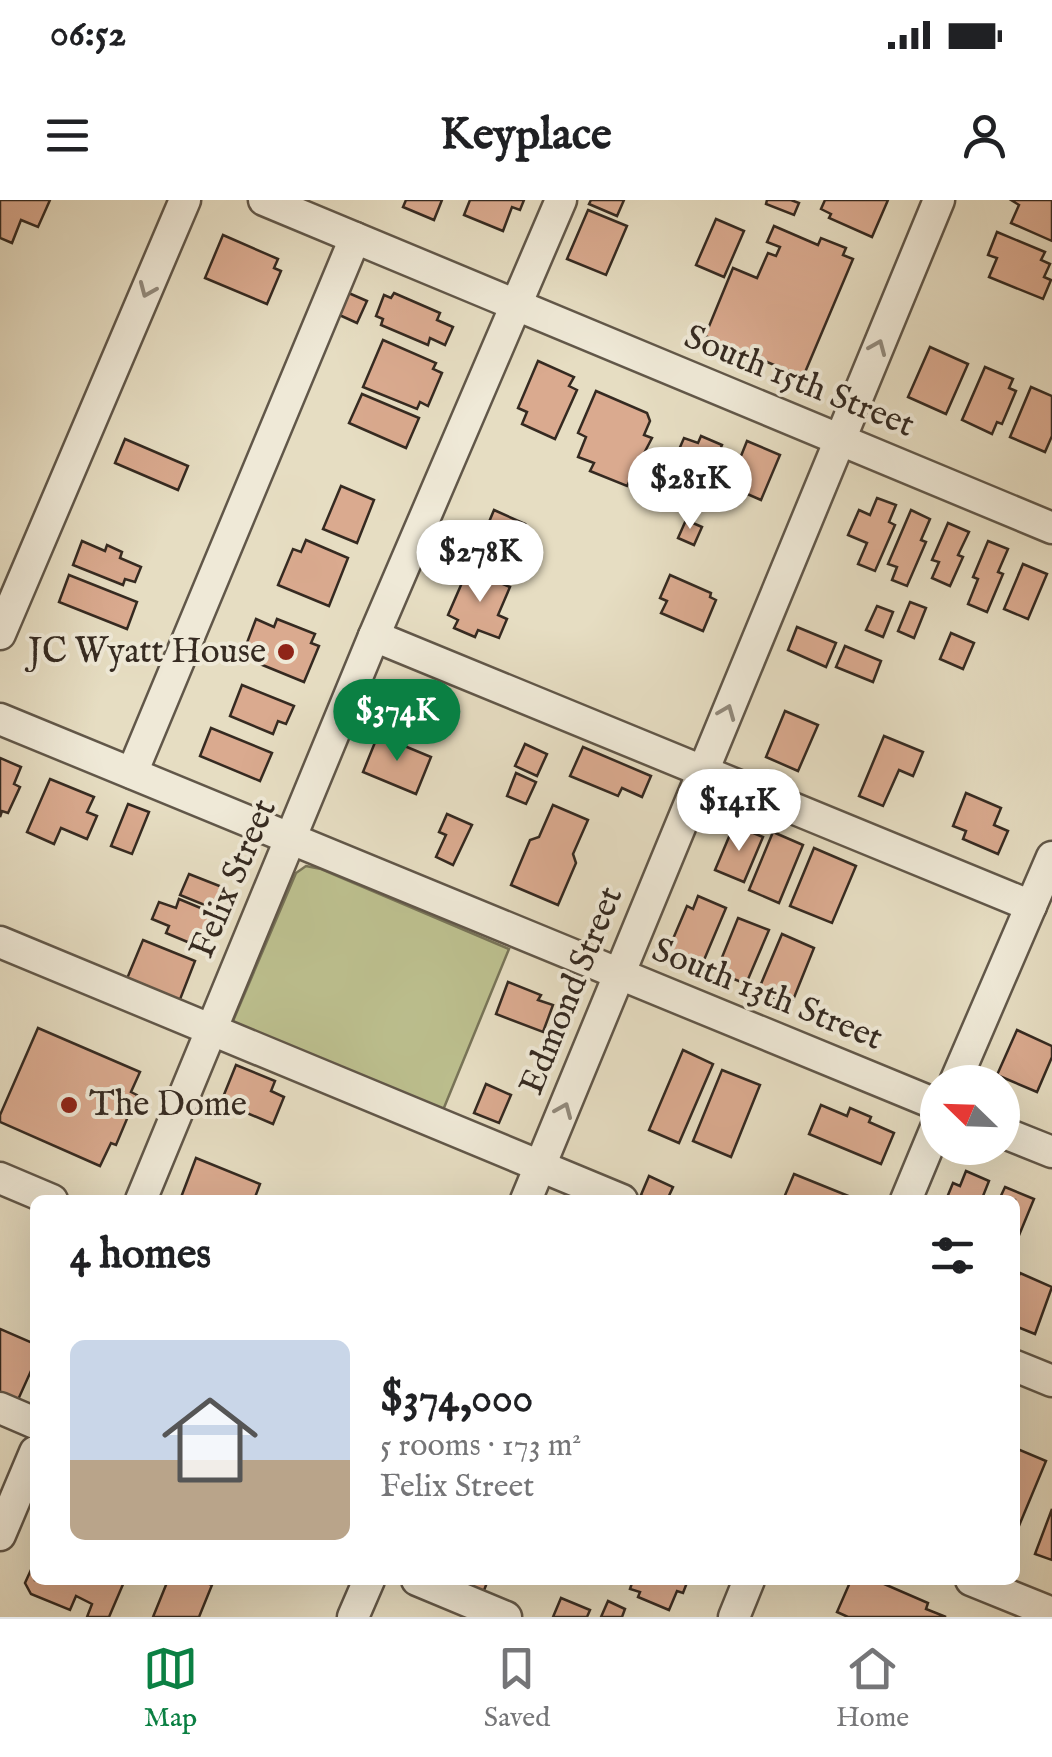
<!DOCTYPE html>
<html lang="en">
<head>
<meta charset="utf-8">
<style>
  body { margin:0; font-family:"IM FELL English",serif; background:#f6f6f6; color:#202124; height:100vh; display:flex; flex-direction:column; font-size:38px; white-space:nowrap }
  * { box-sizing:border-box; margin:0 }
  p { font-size:32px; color:#757577 }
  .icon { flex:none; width:55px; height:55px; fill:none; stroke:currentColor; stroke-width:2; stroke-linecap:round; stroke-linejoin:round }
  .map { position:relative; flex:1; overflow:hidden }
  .details { position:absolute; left:30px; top:995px; width:990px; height:390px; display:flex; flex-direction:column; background:#fff; border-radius:15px; box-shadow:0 10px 40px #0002 }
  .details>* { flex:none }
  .needle { width:65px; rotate:293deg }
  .buttons { position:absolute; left:920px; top:865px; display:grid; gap:20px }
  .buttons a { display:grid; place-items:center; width:100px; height:100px; border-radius:50%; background:#fff; box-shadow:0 10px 40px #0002; font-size:50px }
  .price { position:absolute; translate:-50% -85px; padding:0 22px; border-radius:35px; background:#fff; color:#222; font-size:32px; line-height:65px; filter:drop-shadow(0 2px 5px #0008) }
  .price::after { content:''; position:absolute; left:50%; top:60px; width:30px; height:22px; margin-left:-15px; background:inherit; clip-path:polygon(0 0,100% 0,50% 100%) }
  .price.selected { background:#0b8043; color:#fff }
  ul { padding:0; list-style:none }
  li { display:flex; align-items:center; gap:30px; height:250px; padding:0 40px }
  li+li { border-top:2px solid #e0e0e0 }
  li span { display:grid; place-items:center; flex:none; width:280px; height:200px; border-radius:15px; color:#555 }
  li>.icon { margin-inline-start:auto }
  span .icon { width:120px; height:120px; fill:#fffc; stroke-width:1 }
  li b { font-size:42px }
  h2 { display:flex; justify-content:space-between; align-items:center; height:120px; padding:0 40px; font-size:42px }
  .status { display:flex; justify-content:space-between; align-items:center; height:70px; padding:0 50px; background:#fff; direction:ltr }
  .status svg { height:28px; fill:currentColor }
  header { display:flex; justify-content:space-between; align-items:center; height:130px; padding:0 40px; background:#fff; font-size:45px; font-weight:800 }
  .menu { display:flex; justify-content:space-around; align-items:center; height:140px; border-top:2px solid #e0e0e0; background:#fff; font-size:28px; color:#757577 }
  .menu a { display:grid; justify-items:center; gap:5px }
  .menu .selected { color:#0b8043 }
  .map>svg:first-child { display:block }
  .green { fill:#bcbf8e; stroke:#787458; stroke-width:2.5 }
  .building { fill:#daaa8f; stroke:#352a21; stroke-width:2.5 }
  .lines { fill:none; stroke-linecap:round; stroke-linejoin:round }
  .minor-casing { stroke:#615749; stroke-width:35 }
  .minor { stroke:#efe9d7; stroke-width:30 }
  .oneway { stroke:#928a7c }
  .poi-dot { fill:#8f2418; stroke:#efe9d7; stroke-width:4 }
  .labels { text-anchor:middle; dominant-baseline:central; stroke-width:8; stroke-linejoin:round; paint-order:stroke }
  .street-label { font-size:35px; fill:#352a21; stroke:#efe9d7 }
  .poi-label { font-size:35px; fill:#352a21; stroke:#efe9d7; text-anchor:end }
</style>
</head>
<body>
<div class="status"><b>06:52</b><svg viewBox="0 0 49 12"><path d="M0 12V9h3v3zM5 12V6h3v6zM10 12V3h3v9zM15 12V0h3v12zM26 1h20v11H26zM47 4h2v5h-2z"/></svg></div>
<header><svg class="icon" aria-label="menu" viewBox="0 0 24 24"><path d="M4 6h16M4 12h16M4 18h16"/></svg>Keyplace<svg class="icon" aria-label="person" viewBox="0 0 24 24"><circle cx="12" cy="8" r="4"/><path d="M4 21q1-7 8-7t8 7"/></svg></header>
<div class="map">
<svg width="1052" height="1417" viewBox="0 0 1052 1417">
  <rect width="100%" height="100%" fill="#e6ddc2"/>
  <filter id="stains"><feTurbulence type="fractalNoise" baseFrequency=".002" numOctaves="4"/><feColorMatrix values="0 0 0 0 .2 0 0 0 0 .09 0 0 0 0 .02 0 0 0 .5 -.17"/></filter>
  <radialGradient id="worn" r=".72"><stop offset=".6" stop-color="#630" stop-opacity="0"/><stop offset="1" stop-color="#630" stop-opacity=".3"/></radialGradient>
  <path class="green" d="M306 666 321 669 509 749 441 915 230 828 296 673Z"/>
  <g class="building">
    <path d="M0 0H50L38 27 21 20 12 43 0 38Z"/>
    <path d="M406 0H442L434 20 403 7Z"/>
    <path d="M470 0H524L520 10 512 7 503 31 464 15Z"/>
    <path d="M591 0H624L617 16 589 4Z"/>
    <path d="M767 0H791L799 3 794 15 766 4Z"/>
    <path d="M825 0H888L872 37 829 18 831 14 821 9Z"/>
    <path d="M1052 0V41L1011 23 1019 5 1011 0Z"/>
    <path d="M588 10 627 26 606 75 567 59Z"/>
    <path d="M716 19 744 31 724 77 696 65Z"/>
    <path d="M774 26 818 45 821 38 846 48 843 55 853 59 803 177 705 136 733 68 757 78 768 53 776 56 780 47 767 42Z"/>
    <path d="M997 32 1045 52 1041 60 1050 64 1044 77 1051 80 1043 99 989 77 997 58 988 55Z"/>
    <path d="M223 35 278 59 274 68 281 71 267 104 205 78Z"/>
    <path d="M344 91 367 101 357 123 335 113Z"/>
    <path d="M394 93 440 113 437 120 453 127 445 145 430 138 428 145 381 125 383 119 376 116 384 95 391 98Z"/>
    <path d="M383 140 436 163 433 169 442 173 428 206 420 202 417 209 363 187Z"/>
    <path d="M930 147 968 164 946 214 908 197Z"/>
    <path d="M538 161 574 177 569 186 577 190 555 239 522 224 527 212 518 208Z"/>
    <path d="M985 167 1013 179 1009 188 1016 191 1002 224 997 222 992 234 962 220Z"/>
    <path d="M1031 187 1052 196V236L1045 252 1010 237Z"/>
    <path d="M596 191 647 213 650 221 644 235 652 238 627 286 590 271 594 263 578 257 586 237 578 233Z"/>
    <path d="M362 194 419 218 406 248 349 223Z"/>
    <path d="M701 236 722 245 705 284 694 279 680 311 657 300 684 238 698 243Z"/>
    <path d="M125 239 188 266 178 290 115 263Z"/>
    <path d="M747 241 780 255 761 300 729 286Z"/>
    <path d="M341 286 374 300 357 343 323 329Z"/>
    <path d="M877 298 896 305 889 322 895 325 875 371 858 364 867 343 848 335 859 310 870 315Z"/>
    <path d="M494 310 525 324 505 371 474 358Z"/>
    <path d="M911 310 930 319 921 340 926 342 907 386 892 380 897 367 888 364Z"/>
    <path d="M686 320 702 327 694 345 678 338Z"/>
    <path d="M948 323 969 332 958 355 963 357 950 386 932 378 939 362 932 360Z"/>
    <path d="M306 340 348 358 329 406 278 385 293 349 301 352Z"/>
    <path d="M82 341 105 351 107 345 122 352 120 358 141 367 135 382 125 379 123 385 73 365Z"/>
    <path d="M988 341 1008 349 998 372 1003 374 987 412 968 404 978 379 973 377Z"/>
    <path d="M1023 364 1047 374 1028 419 1004 409Z"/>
    <path d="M468 369 510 387 498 415 507 419 499 438 478 430 475 437 454 428 458 420 448 415Z"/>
    <path d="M69 375 137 402 127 429 59 402Z"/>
    <path d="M670 375 711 393 710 397 716 400 703 431 661 413 667 401 660 398Z"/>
    <path d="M910 402 926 408 914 438 898 431Z"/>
    <path d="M877 406 893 412 883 437 866 430Z"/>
    <path d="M256 419 274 427 277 419 315 434 311 443 319 446 304 482 260 464 264 456 245 448Z"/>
    <path d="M797 427 836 443 826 467 788 450Z"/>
    <path d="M951 433 974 443 963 469 940 459Z"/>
    <path d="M845 446 881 461 873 482 836 467Z"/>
    <path d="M242 485 294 506 286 524 278 521 273 534 230 516Z"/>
    <path d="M385 507 409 518 401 537 377 527Z"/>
    <path d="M785 511 818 525 798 571 766 557Z"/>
    <path d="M211 528 272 553 260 581 200 556Z"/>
    <path d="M378 535 431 557 416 594 363 572Z"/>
    <path d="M884 536 923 552 913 576 899 570 883 606 859 596Z"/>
    <path d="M525 544 547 554 537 576 515 566Z"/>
    <path d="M583 547 651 576 642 597 622 588 618 596 570 576Z"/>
    <path d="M0 558 21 567 14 584 20 587 8 613 2 611 0 617Z"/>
    <path d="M516 573 536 582 526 604 507 596Z"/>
    <path d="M50 579 94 597 87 612 97 616 87 639 61 628 54 644 27 632Z"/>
    <path d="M966 593 1001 608 994 625 1008 631 998 654 963 639 966 631 953 626Z"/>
    <path d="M128 604 149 612 132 654 111 646Z"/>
    <path d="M553 605 588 620 573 654 576 663 558 705 511 685 530 640 539 637Z"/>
    <path d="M447 614 472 625 453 665 436 657 446 635 439 632Z"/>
    <path d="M734 625 763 637 744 682 715 670Z"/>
    <path d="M773 632 803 645 779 703 749 690Z"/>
    <path d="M814 648 856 666 832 723 790 706Z"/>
    <path d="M189 674 222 687 212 708 180 695Z"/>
    <path d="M698 696 726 708 701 767 667 753 687 706 693 709Z"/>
    <path d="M179 699 215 714 202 748 166 733 169 726 152 719 159 702 176 708Z"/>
    <path d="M738 718 769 730 746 784 716 772Z"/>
    <path d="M782 734 814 748 791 805 758 791Z"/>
    <path d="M143 740 195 761 179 802 126 781Z"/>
    <path d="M508 782 541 795 538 800 553 805 543 832 496 814Z"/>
    <path d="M38 828 140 872 131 892 137 895 116 945 111 943 100 966 0 922V915Z"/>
    <path d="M1017 830 1052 846V857L1037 892 997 875Z"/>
    <path d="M683 850 713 864 679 943 649 930Z"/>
    <path d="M236 865 275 881 271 891 284 897 273 924 221 902Z"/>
    <path d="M722 870 760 885 731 957 693 941Z"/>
    <path d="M486 884 511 895 499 923 474 913Z"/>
    <path d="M821 905 847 916 850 908 871 917 869 922 894 933 881 964 809 934Z"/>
    <path d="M196 958 260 984 254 1000H180Z"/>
    <path d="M966 971 989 981 983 996 989 1000H946L953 983 960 986Z"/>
    <path d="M794 974 851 997 850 1000H783Z"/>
    <path d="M649 976 673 987 667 1000H651L641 995Z"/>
    <path d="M1005 987 1034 999 1015 1045V1000H999Z"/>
    <path d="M1020 1073 1052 1087 1035 1134 1015 1126V1085Z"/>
    <path d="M0 1129 35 1144V1162L17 1202 0 1195Z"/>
    <path d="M1015 1248 1046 1261 1016 1333 1015 1332Z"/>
    <path d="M1052 1309V1360L1035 1354Z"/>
    <path d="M35 1361V1380L124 1382 109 1417H87L92 1404 76 1396 70 1410 31 1394 25 1383Z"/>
    <path d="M168 1380H200L212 1385 199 1417H153Z"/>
    <path d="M453 1380H488L483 1393Z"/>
    <path d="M633 1380H688L683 1393 677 1391 669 1410 638 1397 640 1392 630 1389Z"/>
    <path d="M851 1380H875L928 1403 926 1409 946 1417H848L837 1412Z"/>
    <path d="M561 1398 590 1410 587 1417H553Z"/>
    <path d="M608 1401 625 1409 622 1417H601Z"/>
  </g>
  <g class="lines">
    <defs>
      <g id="minor">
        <path d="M264 0 1052 328"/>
        <path d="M0 434 185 0"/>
        <path d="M374 436 1031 706"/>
        <path d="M0 519 938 905"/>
        <path d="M132 573 355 38"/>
        <path d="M0 742 622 1000"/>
        <path d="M955 882 1052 657"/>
        <path d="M1002 932 1052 952"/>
        <path d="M0 978 52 1000"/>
        <path d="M141 1000 374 436 561 0"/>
        <path d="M526 1000 939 0"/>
        <path d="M906 1000 938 923"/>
        <path d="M1015 1166 1052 1181"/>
        <path d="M0 1208 35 1223"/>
        <path d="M0 1335 35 1252"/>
        <path d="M417 1380 506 1417"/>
        <path d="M971 1380 1052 1413"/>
        <path d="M353 1417 369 1380"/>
        <path d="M734 1417 749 1380"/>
      </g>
    </defs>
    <use href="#minor" class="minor-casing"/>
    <use href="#minor" class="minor"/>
  </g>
  <defs><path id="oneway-chevron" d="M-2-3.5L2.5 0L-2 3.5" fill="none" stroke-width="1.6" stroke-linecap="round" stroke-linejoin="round" transform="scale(2.5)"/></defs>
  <g class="oneway">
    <use href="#oneway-chevron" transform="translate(147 90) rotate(113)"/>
    <use href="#oneway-chevron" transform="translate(878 147) rotate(-67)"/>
    <use href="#oneway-chevron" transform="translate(727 512) rotate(-68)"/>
    <use href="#oneway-chevron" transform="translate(564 910) rotate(-67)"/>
  </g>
  <g class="poi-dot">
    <circle cx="286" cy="452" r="10"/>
    <circle cx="69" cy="905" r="10"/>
  </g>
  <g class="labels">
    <g class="street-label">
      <text transform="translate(799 182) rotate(22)">South 15th Street</text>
      <text transform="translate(234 679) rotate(-67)">Felix Street</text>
      <text transform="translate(572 791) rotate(-68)">Edmond Street</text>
      <text transform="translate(767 795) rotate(22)">South 13th Street</text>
    </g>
    <g class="poi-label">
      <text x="266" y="452">JC Wyatt House</text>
      <text x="89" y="905" text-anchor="start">The Dome</text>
    </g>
  </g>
  <rect width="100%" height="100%" filter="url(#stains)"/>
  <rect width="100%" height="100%" fill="url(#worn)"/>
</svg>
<div class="buttons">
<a><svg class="needle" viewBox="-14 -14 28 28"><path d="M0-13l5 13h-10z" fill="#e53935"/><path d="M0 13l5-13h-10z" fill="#757577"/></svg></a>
</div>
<b class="price" style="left:690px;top:332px">$281K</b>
<b class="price" style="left:480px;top:405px">$278K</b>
<b class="price selected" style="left:397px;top:564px">$374K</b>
<b class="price" style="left:739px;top:654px">$141K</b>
<section class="details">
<h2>4 homes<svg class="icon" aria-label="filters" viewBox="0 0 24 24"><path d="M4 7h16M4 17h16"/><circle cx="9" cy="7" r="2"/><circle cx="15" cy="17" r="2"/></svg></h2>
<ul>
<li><span style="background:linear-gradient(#c9d6e8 60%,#b9a48a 0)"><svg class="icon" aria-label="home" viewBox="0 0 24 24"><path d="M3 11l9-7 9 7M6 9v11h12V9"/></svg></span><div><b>$374,000</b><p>5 rooms · 173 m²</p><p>Felix Street</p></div></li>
</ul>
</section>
</div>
<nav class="menu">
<a class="selected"><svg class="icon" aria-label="map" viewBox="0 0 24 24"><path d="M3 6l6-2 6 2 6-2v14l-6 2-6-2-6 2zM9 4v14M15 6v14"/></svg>Map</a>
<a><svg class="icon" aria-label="saved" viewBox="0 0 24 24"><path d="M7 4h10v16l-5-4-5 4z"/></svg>Saved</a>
<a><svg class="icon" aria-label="home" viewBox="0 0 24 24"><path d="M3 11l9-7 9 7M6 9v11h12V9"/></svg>Home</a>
</nav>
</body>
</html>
